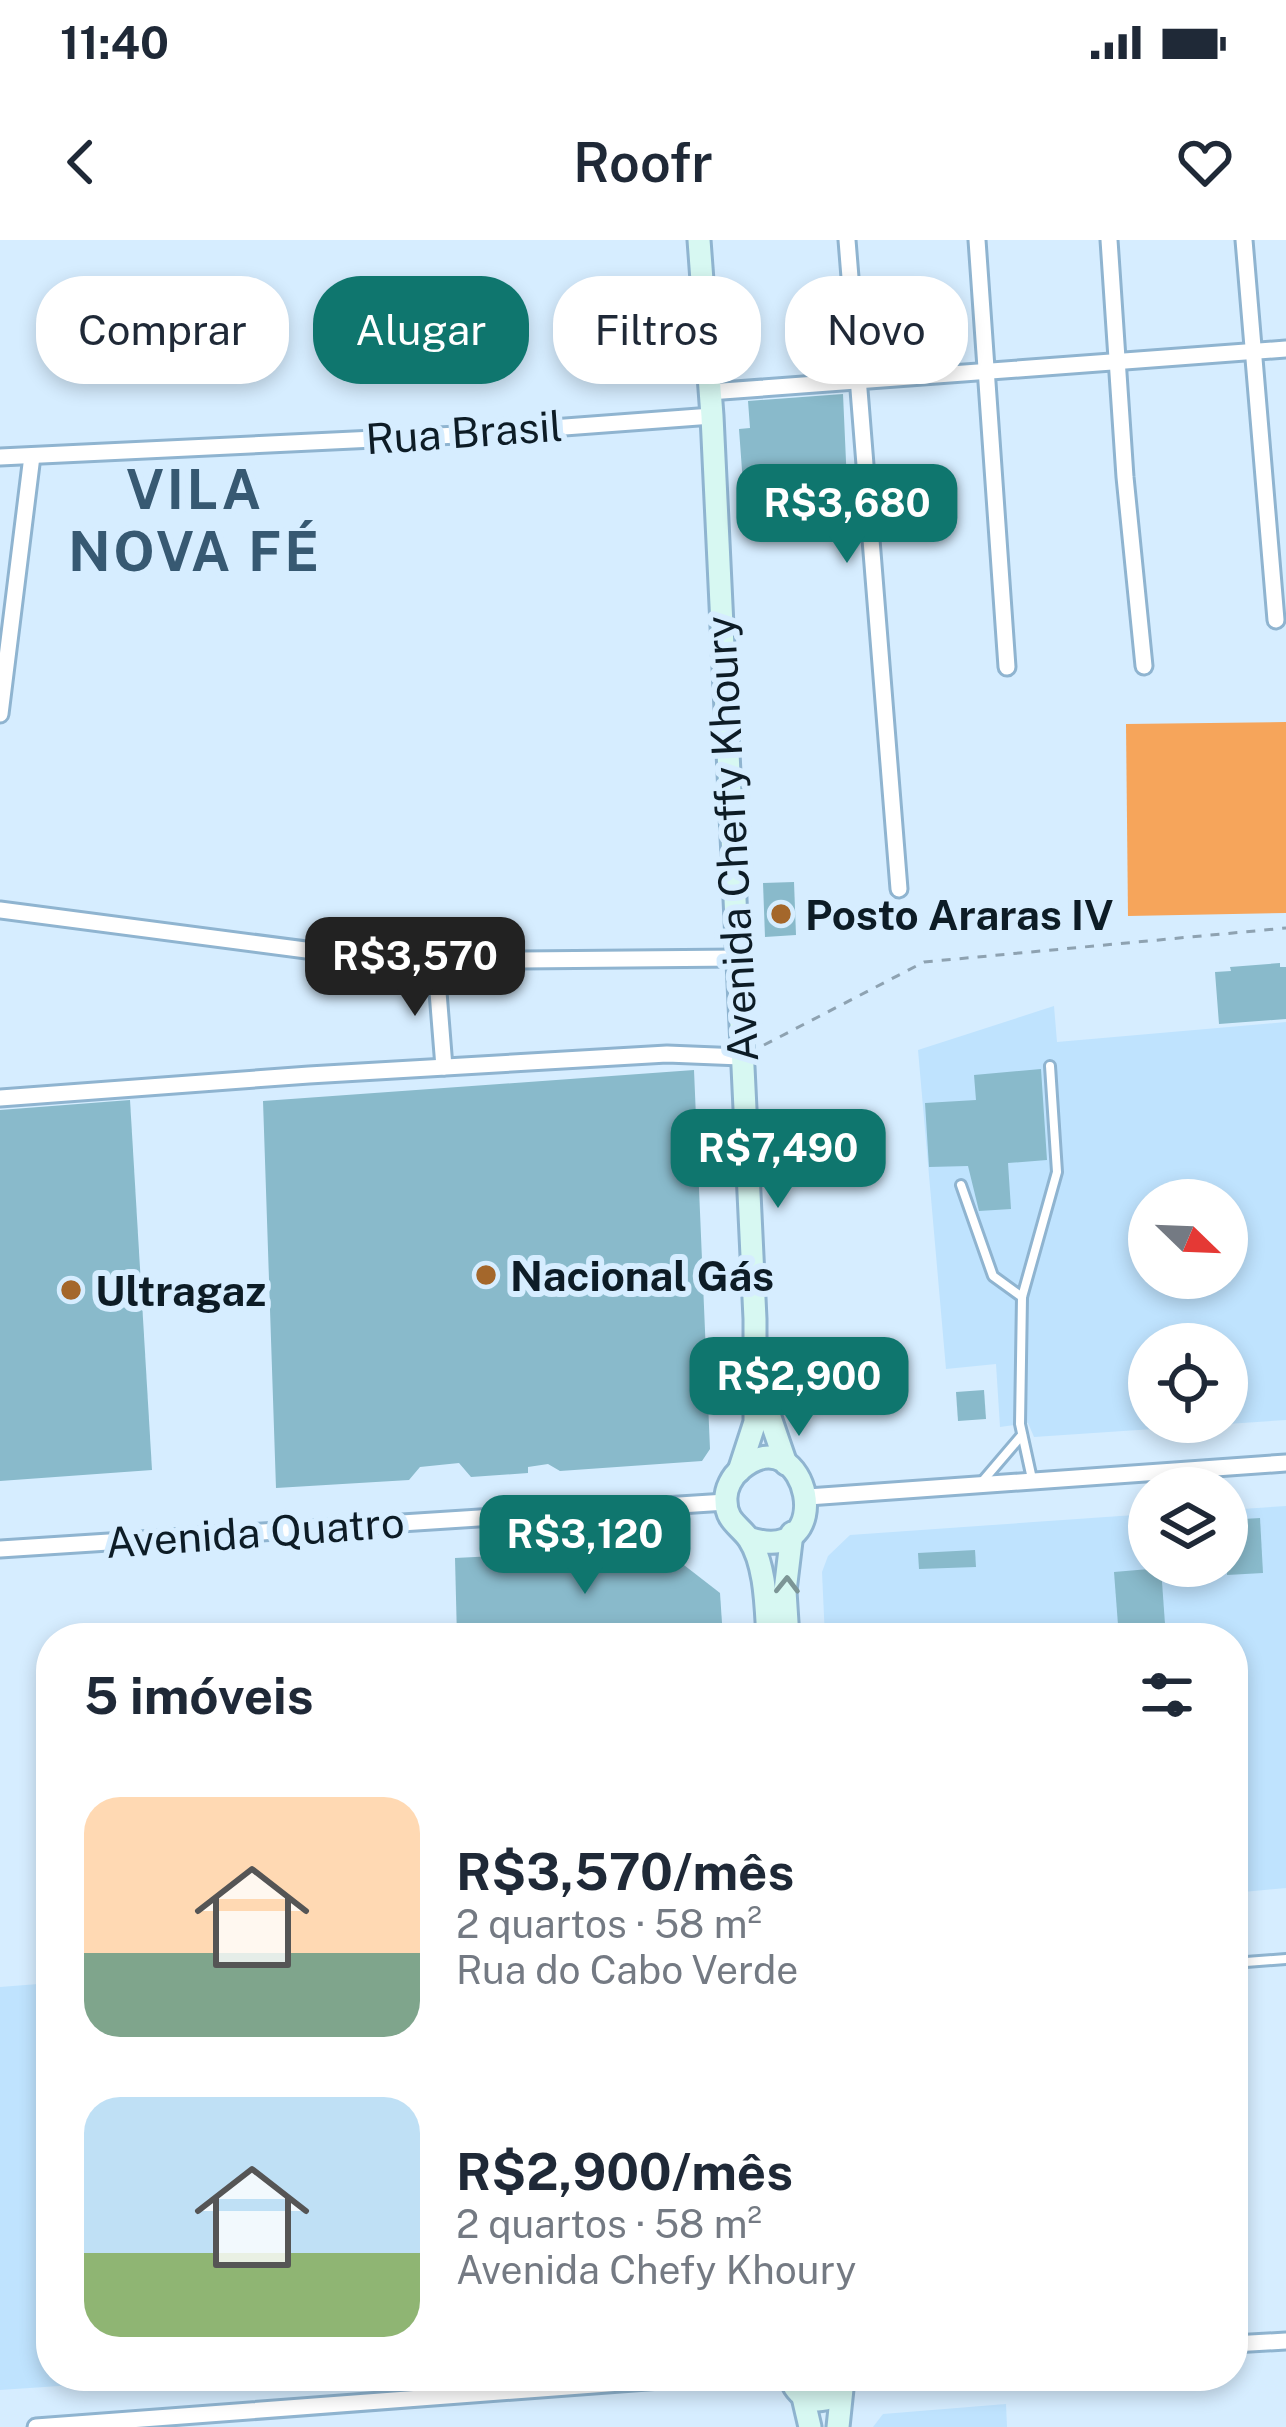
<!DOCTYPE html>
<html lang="pt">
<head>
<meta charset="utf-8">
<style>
  body { margin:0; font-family:"Public Sans",sans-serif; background:#f6f6f7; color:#1f2937; height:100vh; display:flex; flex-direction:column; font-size:45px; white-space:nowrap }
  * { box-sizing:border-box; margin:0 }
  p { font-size:39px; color:#747a83 }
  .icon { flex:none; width:66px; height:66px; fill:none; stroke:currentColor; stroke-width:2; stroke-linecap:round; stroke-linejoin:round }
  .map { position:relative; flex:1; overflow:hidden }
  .side { position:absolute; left:36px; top:1383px; width:1212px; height:768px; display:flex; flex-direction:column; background:#fff; border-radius:48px; box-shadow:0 6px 18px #0003 }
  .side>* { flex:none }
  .banner { position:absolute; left:36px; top:36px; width:1215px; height:108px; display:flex; gap:24px }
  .needle { width:78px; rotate:113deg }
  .tools { position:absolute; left:1128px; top:939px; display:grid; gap:24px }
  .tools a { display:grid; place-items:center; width:120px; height:120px; border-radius:50%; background:#fff; box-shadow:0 6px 18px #0003; font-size:60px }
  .price { position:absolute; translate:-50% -102px; padding:0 27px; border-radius:24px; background:#0f766e; color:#fff; font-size:39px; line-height:78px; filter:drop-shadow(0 3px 6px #0008) }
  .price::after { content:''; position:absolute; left:50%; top:72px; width:36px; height:27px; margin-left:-18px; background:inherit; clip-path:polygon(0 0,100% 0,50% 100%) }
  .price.active { background:#222; color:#fff }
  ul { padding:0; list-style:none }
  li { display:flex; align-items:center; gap:36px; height:300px; padding:0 48px }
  li span { display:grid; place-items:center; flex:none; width:336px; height:240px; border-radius:36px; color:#555 }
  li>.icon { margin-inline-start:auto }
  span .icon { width:144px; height:144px; fill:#fffc; stroke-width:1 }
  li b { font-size:51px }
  h2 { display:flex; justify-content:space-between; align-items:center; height:144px; padding:0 48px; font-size:51px }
  .chip { padding:0 42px; border-radius:48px; background:#fff; box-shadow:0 6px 18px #0003; font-size:42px; line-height:108px }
  .chip.active { background:#0f766e; color:#fff }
  .status { display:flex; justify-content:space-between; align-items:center; height:84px; padding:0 60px; background:#fff; direction:ltr }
  .status svg { height:33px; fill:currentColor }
  header { display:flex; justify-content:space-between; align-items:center; height:156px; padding:0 48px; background:#fff; font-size:54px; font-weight:600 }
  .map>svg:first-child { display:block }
  .built { fill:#bfe3fe; fill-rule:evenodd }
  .green { fill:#f6a55b }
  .building { fill:#89bacb }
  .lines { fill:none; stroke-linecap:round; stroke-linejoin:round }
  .lane-casing { stroke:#8fb4d0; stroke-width:14 }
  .street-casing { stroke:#8fb4d0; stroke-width:21 }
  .secondary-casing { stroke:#8fb4d0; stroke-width:27 }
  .path { stroke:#8ea2b1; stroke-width:3; stroke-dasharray:9 9; stroke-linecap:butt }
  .lane { stroke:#fff; stroke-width:8 }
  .street { stroke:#fff; stroke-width:15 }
  .secondary { stroke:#d7f8f2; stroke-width:21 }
  .oneway { stroke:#7c9596 }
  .poi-dot { fill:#a4672b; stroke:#d6edff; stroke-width:4.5 }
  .labels { text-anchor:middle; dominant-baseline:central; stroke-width:12; stroke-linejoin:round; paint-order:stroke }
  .street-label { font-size:42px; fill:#0d1c26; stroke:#d6edff }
  .poi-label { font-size:42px; font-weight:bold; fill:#0d1c26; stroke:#d6edff; text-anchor:start }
  .district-label { font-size:54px; font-weight:bold; letter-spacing:3px; fill:#375972; stroke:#d6edff }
</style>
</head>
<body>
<div class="status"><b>11:40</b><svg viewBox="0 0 49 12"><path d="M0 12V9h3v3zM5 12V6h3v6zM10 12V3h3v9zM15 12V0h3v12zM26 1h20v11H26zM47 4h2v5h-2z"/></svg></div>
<header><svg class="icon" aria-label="back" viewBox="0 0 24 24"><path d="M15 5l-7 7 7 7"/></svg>Roofr<svg class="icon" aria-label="heart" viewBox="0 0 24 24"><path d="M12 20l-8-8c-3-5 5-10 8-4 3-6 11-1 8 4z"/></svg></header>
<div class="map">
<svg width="1286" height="2187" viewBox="0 0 1286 2187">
  <rect width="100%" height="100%" fill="#d6edff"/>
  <g class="built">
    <path d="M1054 766 1057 802 1286 782V1180L1034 1197 1028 1183 1000 1187 996 1124 946 1129 918 810ZM1149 960H1227V1038H1149ZM1149 1104H1227V1182H1149Z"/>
    <path d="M1286 1266V1648L1233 1653V1398H825L822 1332 828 1316 850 1295 1149 1274V1326H1227V1270Z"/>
    <path d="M51 1743V2136H207L0 2150V1747Z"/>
    <path d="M1006 2164 1007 2187H873L883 2174Z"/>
  </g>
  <path class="green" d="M1286 482V673L1128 676 1126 484Z"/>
  <g class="building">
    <path d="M843 154 847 244 823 246V238L743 244 739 189 750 188 748 161Z"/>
    <path d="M794 642 796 695 765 697 763 643Z"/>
    <path d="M1280 723V727H1286V779L1219 784 1215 732 1231 731 1230 727Z"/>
    <path d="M1041 829 1047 920 1008 923 1011 969 979 971 968 926 929 927 925 863 976 860 974 835Z"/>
    <path d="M694 830 710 1209 702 1221 560 1231 548 1224 528 1227V1233L471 1237 459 1223 420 1227 409 1240 276 1248 263 861Z"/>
    <path d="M130 860 152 1230 0 1241V870Z"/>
    <path d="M984 1150 986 1179 958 1181 956 1152Z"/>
    <path d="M1260 1278 1263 1333 1227 1335V1280Z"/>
    <path d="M662 1308 720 1353 723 1398H457L455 1318Z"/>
    <path d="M975 1310 976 1327 919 1329 918 1313Z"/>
    <path d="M1161 1328 1166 1398H1119L1114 1332Z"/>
  </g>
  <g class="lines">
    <defs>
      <g id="lane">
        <path d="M961 945 993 1036 1022 1057"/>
        <path d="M1032 1239 1020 1184 1022 1057 1057 932 1050 826"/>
        <path d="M981 1243 1022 1195"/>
        <path d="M1233 1723 1286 1719"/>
      </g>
      <g id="street">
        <path d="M847 0 899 649"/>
        <path d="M977 0 1007 427"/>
        <path d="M1109 0 1125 237 1144 426"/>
        <path d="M1244 0 1276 380"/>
        <path d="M709 152 1286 109"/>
        <path d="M0 217 458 195 712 176"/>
        <path d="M0 474 32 216"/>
        <path d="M0 670 436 727 521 720 738 718"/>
        <path d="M436 727 444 827"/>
        <path d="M0 858 309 835 667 814 741 817"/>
        <path d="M808 1257 1286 1223"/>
        <path d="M0 1309 726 1262"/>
        <path d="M1233 2104 1286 2101"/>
        <path d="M36 2187 714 2136"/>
      </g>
      <g id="secondary">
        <path d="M699 0 712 176 755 1079V1182L739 1231"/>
        <path d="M763 1157 786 1224"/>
        <path d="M748 1298C842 1329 807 1174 741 1229 732 1236 725 1249 726 1261 726 1281 739 1285 749 1299 766 1325 766 1368 768 1398"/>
        <path d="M788 1398 785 1351 792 1293"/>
        <path d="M790 2136C796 2158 814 2165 834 2156L847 2136"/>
        <path d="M803 2157 810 2187"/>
        <path d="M838 2187 842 2149"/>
      </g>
    </defs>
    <use href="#lane" class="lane-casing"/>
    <use href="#street" class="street-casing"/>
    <use href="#secondary" class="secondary-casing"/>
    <path class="path" d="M764 805 924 722 1286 688"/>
    <use href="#lane" class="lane"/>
    <use href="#street" class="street"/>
    <use href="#secondary" class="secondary"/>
  </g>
  <defs><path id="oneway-chevron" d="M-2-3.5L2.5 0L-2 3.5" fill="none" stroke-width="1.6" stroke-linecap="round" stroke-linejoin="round" transform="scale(3)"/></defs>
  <use class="oneway" href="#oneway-chevron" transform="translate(787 1345) rotate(-89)"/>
  <g class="poi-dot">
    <circle cx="781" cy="674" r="12"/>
    <circle cx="486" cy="1035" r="12"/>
    <circle cx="71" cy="1050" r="12"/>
  </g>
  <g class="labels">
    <g class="street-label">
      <text transform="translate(464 192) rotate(-4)">Rua Brasil</text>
      <text transform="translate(731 599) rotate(-93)">Avenida Cheffy Khoury</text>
      <text transform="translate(255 1292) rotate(-4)">Avenida Quatro</text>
    </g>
    <g class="poi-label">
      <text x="805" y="674">Posto Araras IV</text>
      <text x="510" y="1035">Nacional Gás</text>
      <text x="95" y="1050">Ultragaz</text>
    </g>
    <g class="district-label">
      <text x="195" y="249">VILA<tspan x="195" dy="62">NOVA FÉ</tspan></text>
    </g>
  </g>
</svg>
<div class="tools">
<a><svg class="needle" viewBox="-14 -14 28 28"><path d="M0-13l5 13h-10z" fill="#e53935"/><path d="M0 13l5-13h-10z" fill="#747a83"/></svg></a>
<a><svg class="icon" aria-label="locate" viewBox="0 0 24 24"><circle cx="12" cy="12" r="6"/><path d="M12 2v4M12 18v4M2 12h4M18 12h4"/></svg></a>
<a><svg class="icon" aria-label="layers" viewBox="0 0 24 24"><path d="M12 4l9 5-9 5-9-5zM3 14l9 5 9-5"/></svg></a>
</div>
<b class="price" style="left:847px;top:326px">R$3,680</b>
<b class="price active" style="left:415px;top:779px">R$3,570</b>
<b class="price" style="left:778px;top:971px">R$7,490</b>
<b class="price" style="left:799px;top:1199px">R$2,900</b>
<b class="price" style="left:585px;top:1357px">R$3,120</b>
<div class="banner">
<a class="chip">Comprar</a>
<a class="chip active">Alugar</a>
<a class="chip">Filtros</a>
<a class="chip">Novo</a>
</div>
<section class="side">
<h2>5 imóveis<svg class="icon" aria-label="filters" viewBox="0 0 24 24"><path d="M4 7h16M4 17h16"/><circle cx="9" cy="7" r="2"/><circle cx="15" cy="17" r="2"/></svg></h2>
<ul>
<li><span style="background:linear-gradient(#ffd9b3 65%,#7fa58c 0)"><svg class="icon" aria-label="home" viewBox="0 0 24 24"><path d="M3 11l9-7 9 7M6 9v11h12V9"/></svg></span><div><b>R$3,570/mês</b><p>2 quartos · 58 m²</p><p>Rua do Cabo Verde</p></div></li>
<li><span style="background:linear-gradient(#bfe0f5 65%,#8fb573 0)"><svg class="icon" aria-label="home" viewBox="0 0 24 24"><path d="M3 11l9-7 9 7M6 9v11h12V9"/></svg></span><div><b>R$2,900/mês</b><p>2 quartos · 58 m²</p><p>Avenida Chefy Khoury</p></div></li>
</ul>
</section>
</div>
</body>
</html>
